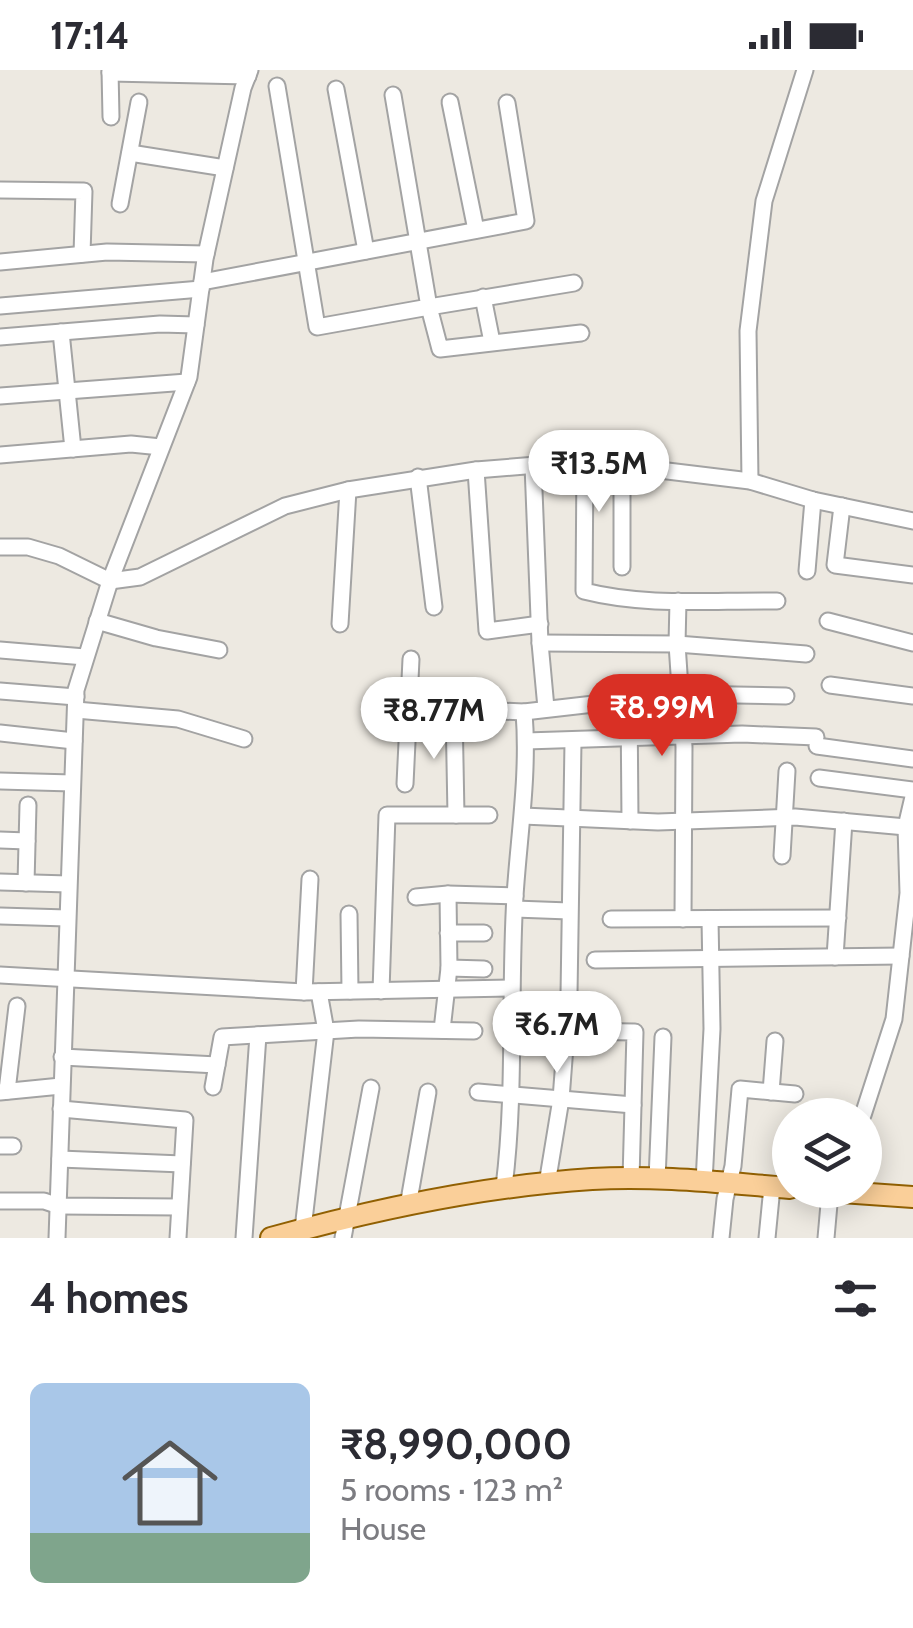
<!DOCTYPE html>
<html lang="en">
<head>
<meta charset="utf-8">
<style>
  body { margin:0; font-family:Cabin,sans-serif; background:#f7f7f7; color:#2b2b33; height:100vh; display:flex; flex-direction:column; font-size:38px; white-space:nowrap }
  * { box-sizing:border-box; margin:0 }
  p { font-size:32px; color:#7c7c81 }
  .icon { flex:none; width:55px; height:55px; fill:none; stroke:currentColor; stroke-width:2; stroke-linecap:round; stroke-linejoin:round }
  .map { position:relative; height:1168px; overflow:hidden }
  .details { display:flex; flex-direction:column; background:#fff; flex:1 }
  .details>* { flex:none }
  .fabs { position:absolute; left:772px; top:1028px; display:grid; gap:20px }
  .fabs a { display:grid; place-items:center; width:110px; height:110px; border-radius:50%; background:#fff; box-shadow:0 5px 25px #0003; font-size:50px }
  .price { position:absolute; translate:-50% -85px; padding:0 22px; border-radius:35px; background:#fff; color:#222; font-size:32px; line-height:65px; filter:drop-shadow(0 2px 5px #0008) }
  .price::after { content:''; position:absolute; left:50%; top:60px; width:30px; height:22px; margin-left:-15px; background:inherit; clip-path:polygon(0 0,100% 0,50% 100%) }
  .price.on { background:#d93025; color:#fff }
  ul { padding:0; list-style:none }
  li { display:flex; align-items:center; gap:30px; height:250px; padding:0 30px }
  li span { display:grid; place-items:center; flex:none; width:280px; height:200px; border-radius:15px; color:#555 }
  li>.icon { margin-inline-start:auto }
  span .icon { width:120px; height:120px; fill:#fffc; stroke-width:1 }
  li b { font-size:42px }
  h2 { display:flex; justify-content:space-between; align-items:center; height:120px; padding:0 30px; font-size:42px }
  .status { display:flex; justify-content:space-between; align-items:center; height:70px; padding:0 50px; background:#fff; direction:ltr }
  .status svg { height:28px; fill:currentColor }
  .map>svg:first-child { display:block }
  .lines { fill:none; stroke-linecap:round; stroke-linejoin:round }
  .minor-casing { stroke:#a3a3a3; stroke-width:19 }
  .major-casing { stroke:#916002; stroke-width:24 }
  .minor { stroke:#fff; stroke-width:15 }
  .major { stroke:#facf99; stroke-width:20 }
</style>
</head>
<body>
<div class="status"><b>17:14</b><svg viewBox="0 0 49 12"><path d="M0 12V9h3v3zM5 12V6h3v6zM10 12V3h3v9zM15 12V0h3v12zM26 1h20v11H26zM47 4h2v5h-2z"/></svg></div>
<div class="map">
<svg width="913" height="1168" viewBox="0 0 913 1168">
  <rect width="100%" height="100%" fill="#ede9e1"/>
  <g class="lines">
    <defs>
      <g id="minor">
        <path d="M110 0 111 47"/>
        <path d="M110 3 248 6"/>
        <path d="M277 16 317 257 429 237 393 25"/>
        <path d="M336 19 366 181"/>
        <path d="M450 32 476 160"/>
        <path d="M130 83 225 98"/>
        <path d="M0 120 84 121 82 184"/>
        <path d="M120 134 139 32"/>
        <path d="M0 192 107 182 206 184"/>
        <path d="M202 212 526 151 507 33"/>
        <path d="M574 213 429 237 440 279 581 263"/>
        <path d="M483 227 492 272"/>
        <path d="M0 236 201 219"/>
        <path d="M61 262 73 379"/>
        <path d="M0 267 160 254 196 255"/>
        <path d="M0 326 187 312"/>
        <path d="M0 385 131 374 161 377"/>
        <path d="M585 391 584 521C647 537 713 530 777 531"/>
        <path d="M533 395 540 573 546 638"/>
        <path d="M476 400 487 561 540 554"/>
        <path d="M418 407 434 537"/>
        <path d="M750 411 748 261 764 131 805 0"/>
        <path d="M842 436 835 495 913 505"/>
        <path d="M0 477H28L59 486 110 511 140 507 285 436 348 420 476 400 585 391 750 411 813 430 913 451"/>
        <path d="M622 497V393"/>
        <path d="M807 501 813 430"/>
        <path d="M678 531 677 574 684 677 683 849"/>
        <path d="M97 551 156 568 219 580"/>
        <path d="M828 551 913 573"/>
        <path d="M340 554 348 420"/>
        <path d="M540 573 677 574 806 584"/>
        <path d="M0 580 85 587"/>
        <path d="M830 615 913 626"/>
        <path d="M0 621 76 627"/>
        <path d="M408 627 454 639 524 642 681 624 786 626"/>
        <path d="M629 630 630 751"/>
        <path d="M454 639 456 745"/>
        <path d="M76 640 178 649 244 669"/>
        <path d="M0 663 74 671"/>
        <path d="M526 671 742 664 816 667"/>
        <path d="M817 676 913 689"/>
        <path d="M819 708 913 720"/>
        <path d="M0 711 72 713"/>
        <path d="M405 714 411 589"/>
        <path d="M523 746 658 752 795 747 906 757"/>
        <path d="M0 770 27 771"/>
        <path d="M782 786 787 701"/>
        <path d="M0 812 68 814"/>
        <path d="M26 813 28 735"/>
        <path d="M416 827 448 824 515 826"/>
        <path d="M515 839 569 841"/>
        <path d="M349 844 350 921"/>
        <path d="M0 846 67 848"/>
        <path d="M611 849 838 848"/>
        <path d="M448 863H484"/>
        <path d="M835 887 844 751"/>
        <path d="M595 890 901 886"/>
        <path d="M449 898 484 899"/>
        <path d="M0 905 304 922 511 918"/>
        <path d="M381 921 387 745H489"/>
        <path d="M304 922 310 809"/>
        <path d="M442 960 449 898 448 824"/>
        <path d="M566 961 635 962 631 1109"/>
        <path d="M62 987 217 995"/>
        <path d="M213 1017 222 967 359 959 474 961"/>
        <path d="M7 1021 17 936"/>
        <path d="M0 1022 61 1016"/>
        <path d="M478 1022 633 1035"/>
        <path d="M771 1022 775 971"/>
        <path d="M61 1039 185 1050 178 1168"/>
        <path d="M863 1045 894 949 908 823 906 757 913 727"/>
        <path d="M0 1076H13"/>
        <path d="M60 1089 182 1094"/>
        <path d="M657 1109 663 967"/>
        <path d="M704 1112 712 959 710 849"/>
        <path d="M547 1114 561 1029 569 924 573 672"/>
        <path d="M504 1117C516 1021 509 923 515 826 519 764 529 704 524 642"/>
        <path d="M0 1131H44L59 1136 178 1137"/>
        <path d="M408 1136 428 1022"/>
        <path d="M303 1159 326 961 319 922"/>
        <path d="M57 1168 76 620 110 511 189 307 205 189 243 18 250 0"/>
        <path d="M244 1168 258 965"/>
        <path d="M343 1168 371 1018"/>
        <path d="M721 1168 725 1129 733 1096 740 1019 795 1024"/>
        <path d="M767 1168 772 1117"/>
        <path d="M826 1168 829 1134 836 1120"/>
      </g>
      <g id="major">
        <path d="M813 1120 913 1127"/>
        <path d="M271 1168C375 1139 484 1116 592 1109 658 1105 725 1113 790 1118"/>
      </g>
    </defs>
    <use href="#minor" class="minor-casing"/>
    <use href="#major" class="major-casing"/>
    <use href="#minor" class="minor"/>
    <use href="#major" class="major"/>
  </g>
</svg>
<div class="fabs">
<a><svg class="icon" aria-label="layers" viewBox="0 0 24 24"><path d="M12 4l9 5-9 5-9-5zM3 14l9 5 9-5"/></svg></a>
</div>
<b class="price" style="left:599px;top:445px">₹13.5M</b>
<b class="price on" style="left:662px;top:689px">₹8.99M</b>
<b class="price" style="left:434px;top:692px">₹8.77M</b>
<b class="price" style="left:557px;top:1006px">₹6.7M</b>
</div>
<section class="details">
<h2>4 homes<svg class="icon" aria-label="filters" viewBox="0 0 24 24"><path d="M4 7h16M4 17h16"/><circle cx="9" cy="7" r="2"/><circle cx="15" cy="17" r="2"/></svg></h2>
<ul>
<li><span style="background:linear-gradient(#a9c7e8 75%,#7fa58c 0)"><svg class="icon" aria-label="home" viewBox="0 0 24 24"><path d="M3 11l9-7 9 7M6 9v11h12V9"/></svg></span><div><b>₹8,990,000</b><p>5 rooms · 123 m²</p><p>House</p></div></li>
</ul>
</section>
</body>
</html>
